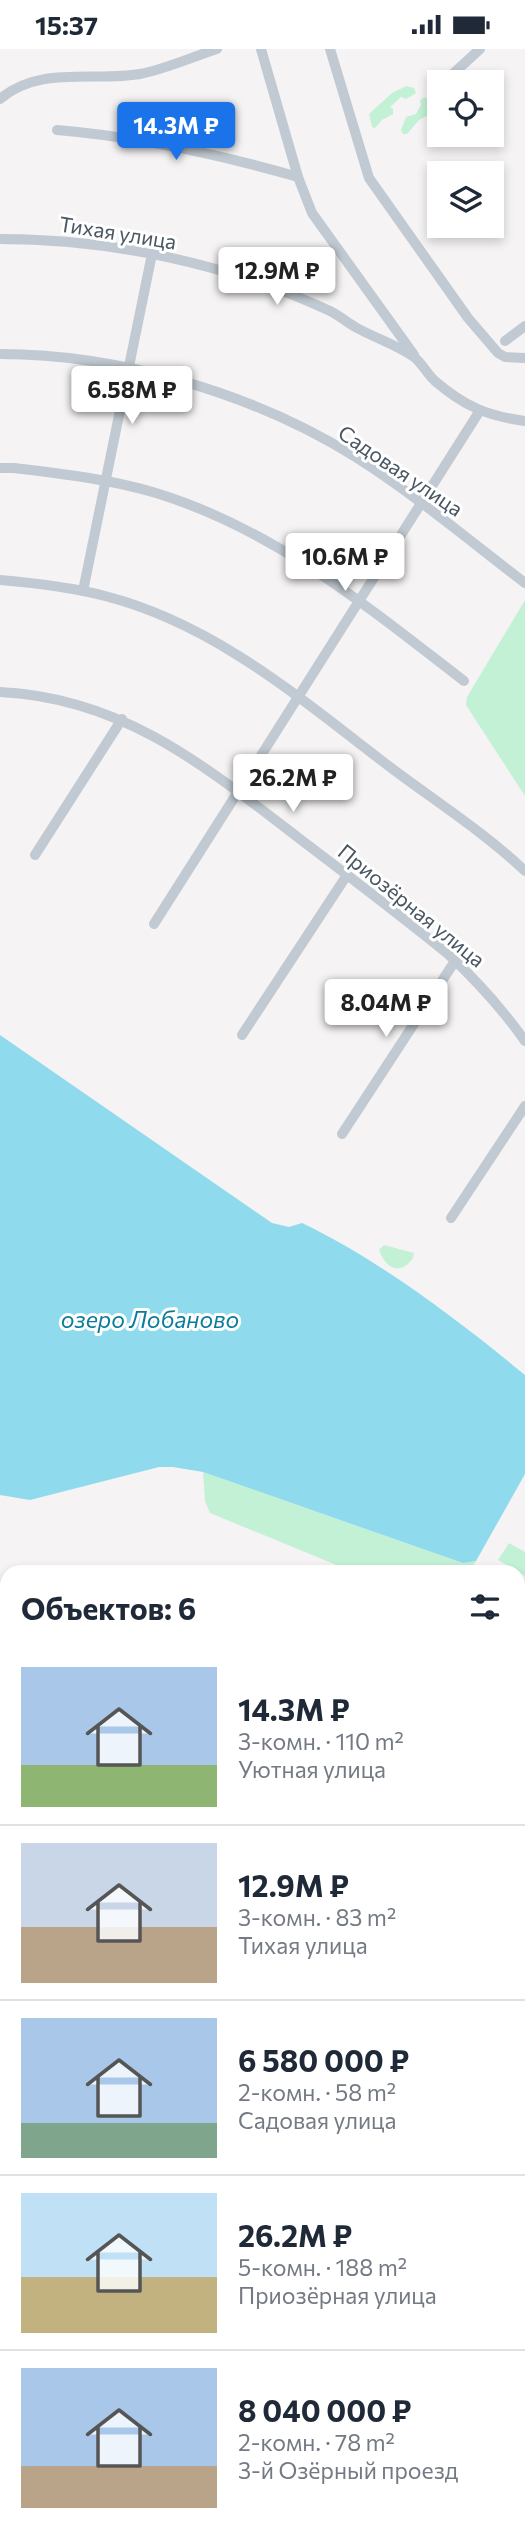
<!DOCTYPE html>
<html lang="ru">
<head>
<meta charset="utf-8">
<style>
  body { margin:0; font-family:Commissioner,sans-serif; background:#f2f2f3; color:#1f2937; height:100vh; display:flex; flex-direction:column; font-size:26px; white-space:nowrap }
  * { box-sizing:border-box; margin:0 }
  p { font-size:23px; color:#747a83 }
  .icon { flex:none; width:38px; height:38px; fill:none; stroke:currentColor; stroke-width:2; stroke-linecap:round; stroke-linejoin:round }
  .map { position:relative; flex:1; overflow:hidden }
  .drawer { position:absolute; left:0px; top:1516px; width:525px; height:975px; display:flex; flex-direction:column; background:#fff; border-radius:21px 21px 0 0; box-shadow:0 4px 10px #0003 }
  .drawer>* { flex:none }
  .tools { position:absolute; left:427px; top:21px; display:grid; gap:14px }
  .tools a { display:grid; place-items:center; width:77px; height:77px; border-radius:0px; background:#fff; box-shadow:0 4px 10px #0003; font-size:35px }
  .price { position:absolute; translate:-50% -60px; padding:0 16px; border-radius:7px; background:#fff; color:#222; font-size:23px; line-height:46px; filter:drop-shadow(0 2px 4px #0008) }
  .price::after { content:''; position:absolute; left:50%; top:42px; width:21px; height:16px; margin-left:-10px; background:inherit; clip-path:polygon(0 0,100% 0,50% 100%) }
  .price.on { background:#1a73e8; color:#fff }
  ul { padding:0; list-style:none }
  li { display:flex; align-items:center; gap:21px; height:175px; padding:0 21px }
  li+li { border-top:2px solid #e0e1e3 }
  li span { display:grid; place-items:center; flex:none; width:196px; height:140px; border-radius:0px; color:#555 }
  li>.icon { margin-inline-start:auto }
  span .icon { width:84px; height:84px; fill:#fffc; stroke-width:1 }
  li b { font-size:30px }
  h2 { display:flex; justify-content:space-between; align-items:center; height:84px; padding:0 21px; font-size:30px }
  .status { display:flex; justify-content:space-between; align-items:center; height:49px; padding:0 35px; background:#fff; direction:ltr }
  .status svg { height:19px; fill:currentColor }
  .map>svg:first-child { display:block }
  .green { fill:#c3f1d5 }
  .water { fill:#90daee }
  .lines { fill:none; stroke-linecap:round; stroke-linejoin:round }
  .minor { stroke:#c1cad2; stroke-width:10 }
  .labels { text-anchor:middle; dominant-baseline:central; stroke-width:6; stroke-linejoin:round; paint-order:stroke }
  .street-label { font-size:21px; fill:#4a5661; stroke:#fff }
  .water-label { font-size:23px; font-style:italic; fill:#0c7c9b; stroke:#fff }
</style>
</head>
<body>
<div class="status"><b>15:37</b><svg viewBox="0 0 49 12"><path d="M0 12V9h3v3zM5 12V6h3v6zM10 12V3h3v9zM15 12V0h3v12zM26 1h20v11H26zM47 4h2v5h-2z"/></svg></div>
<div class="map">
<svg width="525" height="2489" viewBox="0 0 525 2489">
  <rect width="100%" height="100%" fill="#f5f3f3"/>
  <g class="green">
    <path d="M406 37 414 39 416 44 406 50 401 48 390 58 393 60V65L382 71 375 79 372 78 369 65 392 44Z"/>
    <path d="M425 48 439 60V77L429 66 419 71 407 85H403L401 81 406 68 416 65 421 56 420 51Z"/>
    <path d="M525 551V747L466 656 467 648Z"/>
    <path d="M384 1196 414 1204 413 1209C400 1227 386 1220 379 1201Z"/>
    <path d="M203 1423 463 1514 476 1512 470 1522H351L210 1464 205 1452Z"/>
    <path d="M509 1494 525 1503V1527L498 1511Z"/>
    <path d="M7 2294V2366L0 2362V2302Z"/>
    <path d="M7 2475V2483H55L51 2489H0V2481Z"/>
  </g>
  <path class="water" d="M0 986 272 1174 289 1178 302 1174C381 1212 458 1271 525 1326V1425L476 1512 463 1514 203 1423 173 1418H159L30 1451 0 1446Z"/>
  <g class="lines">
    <g class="minor">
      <path d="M261 0 298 128 312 164 414 306"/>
      <path d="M330 0 369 129 468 269 498 304 505 308 525 309"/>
      <path d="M444 33 480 0"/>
      <path d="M0 50C40 16 94 33 140 25 166 20 192 8 217 0"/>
      <path d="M57 81C140 88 218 105 298 128"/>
      <path d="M0 190C112 190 228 215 330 262 340 267 348 274 357 279 375 289 397 296 414 308 422 314 427 325 435 332 464 357 487 367 525 372"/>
      <path d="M505 292 525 277"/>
      <path d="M0 305C119 305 252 344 354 407 413 444 470 492 525 534"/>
      <path d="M0 419H14C62 425 109 430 156 444 274 480 368 558 464 632"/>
      <path d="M0 531C35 534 71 538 105 547 215 575 302 651 390 718 435 752 484 783 525 822"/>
      <path d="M83 542 152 205"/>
      <path d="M0 643C124 649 206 718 300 790 350 828 400 866 448 905 476 931 503 961 525 992"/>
      <path d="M35 806 122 670"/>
      <path d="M154 875 479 363"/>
      <path d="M242 986 347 826"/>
      <path d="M342 1085 455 912"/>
      <path d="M451 1169 525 1057"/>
      <path d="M0 1828 7 1819"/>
      <path d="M0 2085 7 2090"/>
      <path d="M518 2179 525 2180"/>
      <path d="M518 2433 525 2437"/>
      <path d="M60 2489 64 2483"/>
      <path d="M428 2489 429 2483"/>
    </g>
  </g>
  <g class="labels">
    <g class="street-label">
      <text transform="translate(118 183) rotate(9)">Тихая улица</text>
      <text transform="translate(401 421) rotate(34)">Садовая улица</text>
      <text transform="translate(412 856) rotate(39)">Приозёрная улица</text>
    </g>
    <g class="water-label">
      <text x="150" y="1270">озеро Лобаново</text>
    </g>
  </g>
</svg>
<div class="tools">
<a><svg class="icon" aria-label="locate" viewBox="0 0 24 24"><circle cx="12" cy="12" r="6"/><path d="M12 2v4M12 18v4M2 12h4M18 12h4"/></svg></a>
<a><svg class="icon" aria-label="layers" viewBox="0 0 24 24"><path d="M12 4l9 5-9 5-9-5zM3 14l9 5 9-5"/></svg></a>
</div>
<b class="price on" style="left:176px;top:113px">14.3M ₽</b>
<b class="price" style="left:277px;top:258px">12.9M ₽</b>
<b class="price" style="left:132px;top:377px">6.58M ₽</b>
<b class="price" style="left:345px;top:544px">10.6M ₽</b>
<b class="price" style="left:293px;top:765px">26.2M ₽</b>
<b class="price" style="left:386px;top:990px">8.04M ₽</b>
<section class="drawer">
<h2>Объектов: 6<svg class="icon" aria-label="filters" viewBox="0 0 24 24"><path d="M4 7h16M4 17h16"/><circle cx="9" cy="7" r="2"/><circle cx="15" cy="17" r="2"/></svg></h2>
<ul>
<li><span style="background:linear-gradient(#a9c7e8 70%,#8fb573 0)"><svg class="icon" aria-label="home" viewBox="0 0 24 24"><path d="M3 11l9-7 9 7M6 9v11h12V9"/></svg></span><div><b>14.3M ₽</b><p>3-комн. · 110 m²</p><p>Уютная улица</p></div></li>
<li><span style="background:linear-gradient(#c9d6e8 60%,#b9a48a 0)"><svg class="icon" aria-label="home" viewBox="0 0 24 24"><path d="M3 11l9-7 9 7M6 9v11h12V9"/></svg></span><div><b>12.9M ₽</b><p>3-комн. · 83 m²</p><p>Тихая улица</p></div></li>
<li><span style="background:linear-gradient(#a9c7e8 75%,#7fa58c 0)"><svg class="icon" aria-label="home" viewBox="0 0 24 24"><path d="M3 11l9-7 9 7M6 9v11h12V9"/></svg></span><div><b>6 580 000 ₽</b><p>2-комн. · 58 m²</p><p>Садовая улица</p></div></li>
<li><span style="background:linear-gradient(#bfe0f5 60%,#c2b280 0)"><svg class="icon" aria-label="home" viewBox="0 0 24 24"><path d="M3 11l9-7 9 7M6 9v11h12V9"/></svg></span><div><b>26.2M ₽</b><p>5-комн. · 188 m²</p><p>Приозёрная улица</p></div></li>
<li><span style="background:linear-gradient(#a9c7e8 70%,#b9a48a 0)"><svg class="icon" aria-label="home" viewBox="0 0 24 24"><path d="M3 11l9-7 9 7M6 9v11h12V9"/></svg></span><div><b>8 040 000 ₽</b><p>2-комн. · 78 m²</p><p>3-й Озёрный проезд</p></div></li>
</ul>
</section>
</div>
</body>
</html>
